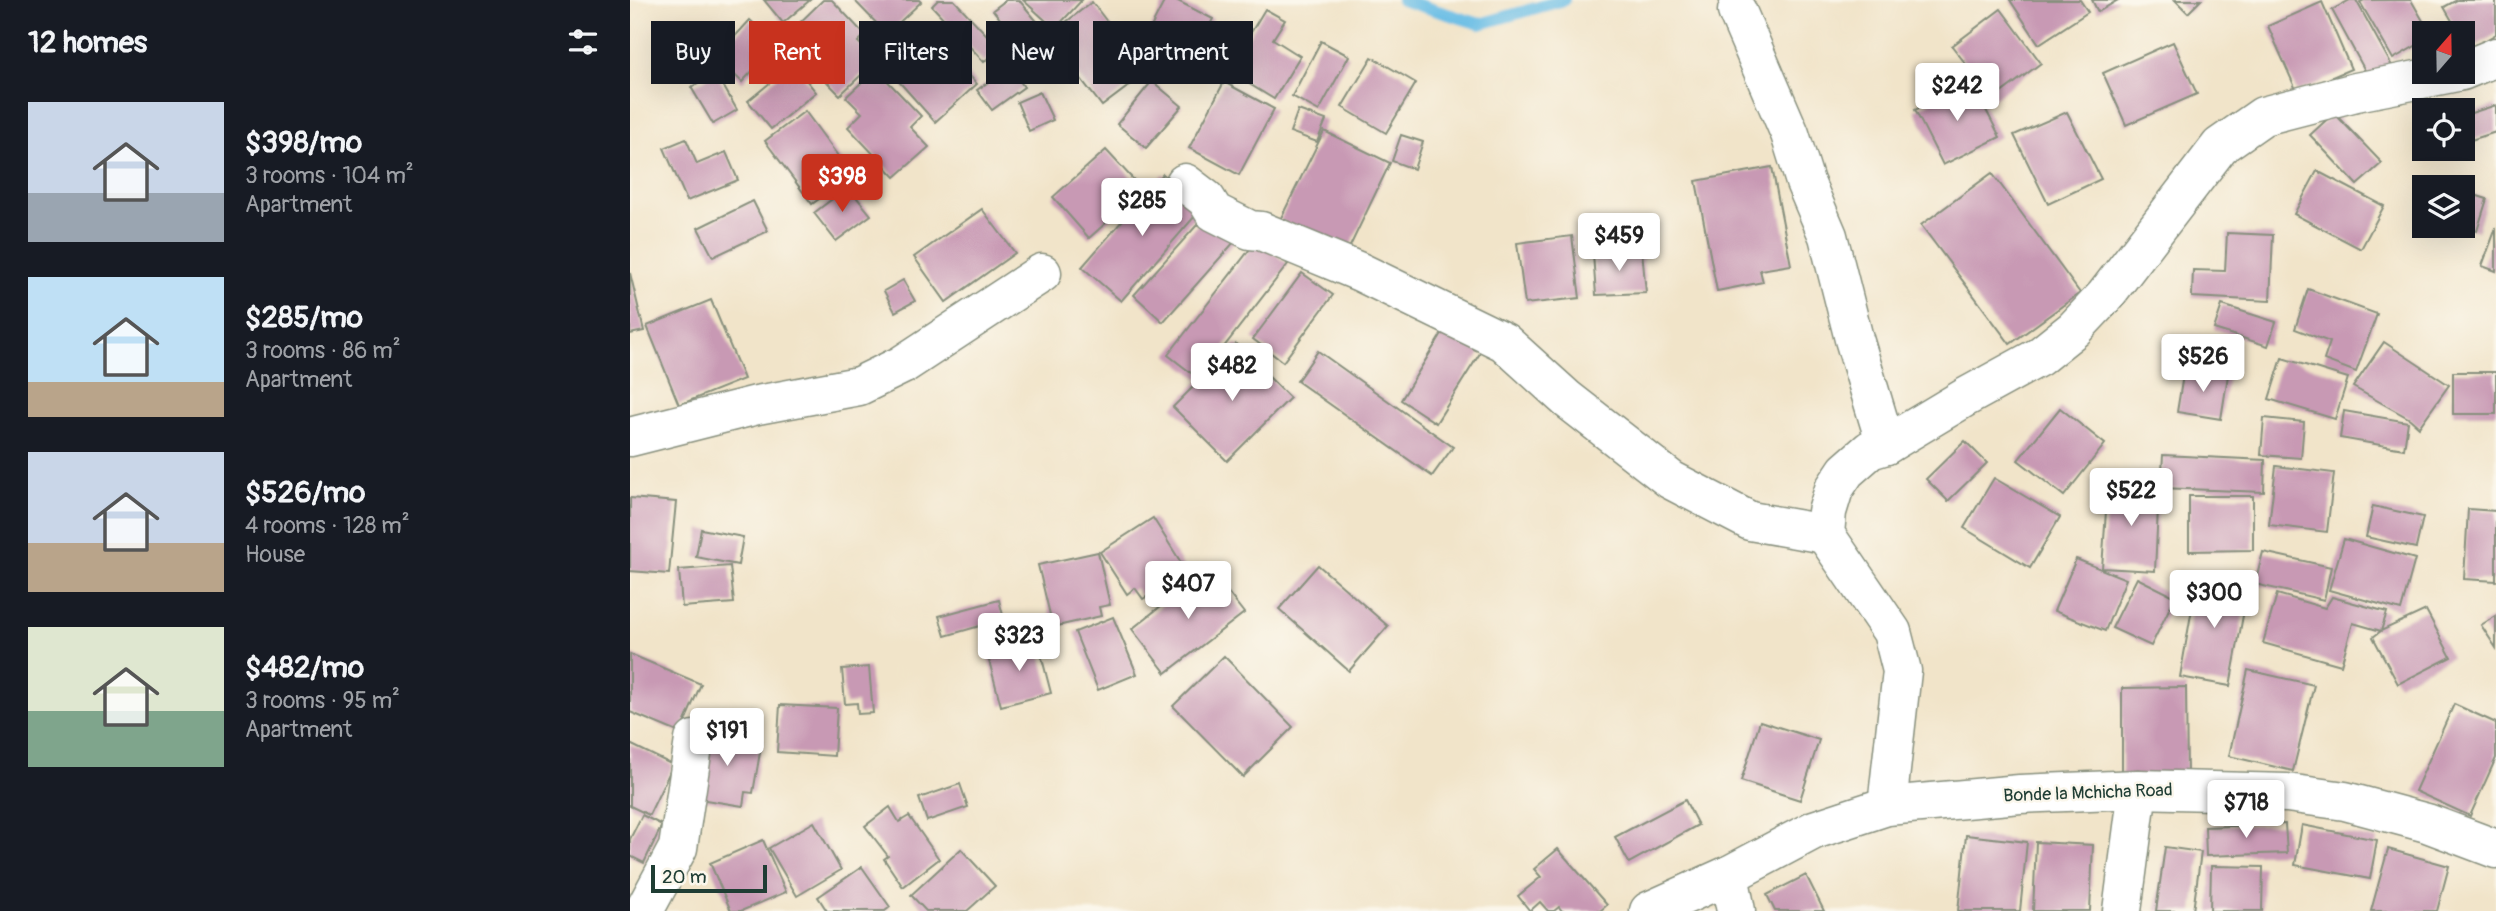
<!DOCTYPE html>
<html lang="en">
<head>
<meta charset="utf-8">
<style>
  body { margin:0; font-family:Pangolin,sans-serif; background:#242831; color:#f1f3f6; height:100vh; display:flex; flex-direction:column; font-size:26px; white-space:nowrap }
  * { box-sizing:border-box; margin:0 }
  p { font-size:23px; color:#9ea1a6 }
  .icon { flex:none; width:38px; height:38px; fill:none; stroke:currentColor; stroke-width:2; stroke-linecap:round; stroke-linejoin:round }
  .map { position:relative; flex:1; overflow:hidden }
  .drawer { display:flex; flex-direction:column; background:#171b24; width:630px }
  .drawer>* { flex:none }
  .hud { position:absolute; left:21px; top:21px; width:665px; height:63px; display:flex; gap:14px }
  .needle { width:46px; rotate:20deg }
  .tools { position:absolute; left:1782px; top:21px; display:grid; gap:14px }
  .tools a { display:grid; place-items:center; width:63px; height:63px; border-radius:0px; background:#171b24; box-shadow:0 7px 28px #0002; font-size:35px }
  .scale { position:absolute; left:21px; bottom:18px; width:116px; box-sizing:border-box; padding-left:7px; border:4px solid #1f3d34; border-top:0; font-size:19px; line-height:24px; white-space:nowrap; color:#1f3d34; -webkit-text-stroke:5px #fbf7ec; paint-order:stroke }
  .price { position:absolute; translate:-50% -60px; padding:0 16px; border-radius:7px; background:#fff; color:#222; font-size:23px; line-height:46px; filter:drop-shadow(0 2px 4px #0008) }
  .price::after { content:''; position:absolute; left:50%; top:42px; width:21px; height:16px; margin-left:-10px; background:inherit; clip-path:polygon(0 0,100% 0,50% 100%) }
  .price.active { background:#c8321e; color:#fff }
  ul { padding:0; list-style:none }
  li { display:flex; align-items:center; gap:21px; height:175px; padding:0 28px }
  li span { display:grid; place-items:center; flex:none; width:196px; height:140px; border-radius:0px; color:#555 }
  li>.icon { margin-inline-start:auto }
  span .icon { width:84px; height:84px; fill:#fffc; stroke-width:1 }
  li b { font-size:30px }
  h2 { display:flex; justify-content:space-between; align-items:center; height:84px; padding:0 28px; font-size:30px }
  .chip { padding:0 24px; border-radius:0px; background:#171b24; box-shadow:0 7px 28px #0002; font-size:24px; line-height:63px }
  .chip.active { background:#c8321e; color:#fff }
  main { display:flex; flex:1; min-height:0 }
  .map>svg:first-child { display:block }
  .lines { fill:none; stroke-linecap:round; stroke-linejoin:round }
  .stream { stroke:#69bde5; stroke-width:12 }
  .building { fill:#c899b4 }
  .minor-casing { stroke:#88907e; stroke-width:41 }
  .minor { stroke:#fff; stroke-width:38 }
  .labels { text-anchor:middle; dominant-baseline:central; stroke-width:5; stroke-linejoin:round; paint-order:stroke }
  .street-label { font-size:18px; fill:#1f3d34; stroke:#fbf7ec }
</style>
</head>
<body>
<main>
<section class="drawer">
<h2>12 homes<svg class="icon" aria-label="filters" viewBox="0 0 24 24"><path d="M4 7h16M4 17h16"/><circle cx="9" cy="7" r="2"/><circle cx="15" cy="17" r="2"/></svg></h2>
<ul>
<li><span style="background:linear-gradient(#c9d6e8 65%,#9aa5b1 0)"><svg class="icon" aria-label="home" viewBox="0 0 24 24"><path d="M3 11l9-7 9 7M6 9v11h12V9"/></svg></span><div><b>$398/mo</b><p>3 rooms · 104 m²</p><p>Apartment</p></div></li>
<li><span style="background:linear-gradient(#bfe0f5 75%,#b9a48a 0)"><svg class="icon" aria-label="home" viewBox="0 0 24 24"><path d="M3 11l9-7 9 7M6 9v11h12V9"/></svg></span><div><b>$285/mo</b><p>3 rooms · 86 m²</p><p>Apartment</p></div></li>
<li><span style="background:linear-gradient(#c9d6e8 65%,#b9a48a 0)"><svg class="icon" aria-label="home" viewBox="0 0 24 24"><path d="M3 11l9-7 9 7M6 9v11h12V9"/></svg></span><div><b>$526/mo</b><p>4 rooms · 128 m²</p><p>House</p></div></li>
<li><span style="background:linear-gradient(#dfe7d0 60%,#7fa58c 0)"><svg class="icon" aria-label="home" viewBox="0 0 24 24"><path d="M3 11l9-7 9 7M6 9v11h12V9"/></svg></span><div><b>$482/mo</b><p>3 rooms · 95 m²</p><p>Apartment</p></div></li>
</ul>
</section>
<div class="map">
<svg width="1866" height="911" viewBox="0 0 1866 911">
  <rect width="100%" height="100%" fill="#fbf7ec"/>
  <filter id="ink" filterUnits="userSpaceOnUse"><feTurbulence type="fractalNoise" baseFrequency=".0143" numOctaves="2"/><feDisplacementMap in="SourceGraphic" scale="14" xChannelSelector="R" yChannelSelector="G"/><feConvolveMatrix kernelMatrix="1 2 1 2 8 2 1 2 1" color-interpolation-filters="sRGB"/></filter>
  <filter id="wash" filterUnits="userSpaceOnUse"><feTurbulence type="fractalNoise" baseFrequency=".00686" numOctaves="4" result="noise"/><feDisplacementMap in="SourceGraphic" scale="28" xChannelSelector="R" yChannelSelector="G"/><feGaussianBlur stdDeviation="1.57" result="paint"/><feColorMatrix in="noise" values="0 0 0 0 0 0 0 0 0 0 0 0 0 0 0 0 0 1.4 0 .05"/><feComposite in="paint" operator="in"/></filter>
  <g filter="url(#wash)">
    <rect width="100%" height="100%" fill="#f1e4c9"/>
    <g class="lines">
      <path class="stream" d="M772 0 850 24 934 0"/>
    </g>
    <g id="blocks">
      <g class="building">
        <path d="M134 0H180L153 23Z"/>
        <path d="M193 0H202L235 35 228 42 247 60 210 95 154 38Z"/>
        <path d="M224 0H289L291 2 257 34Z"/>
        <path d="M308 0H324L369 48 354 62 302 6Z"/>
        <path d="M376 0H389L415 31 394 49 363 10Z"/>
        <path d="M393 0H452L425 29Z"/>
        <path d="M535 0H546L583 19 563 57 518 33Z"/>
        <path d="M1380 0H1450L1458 12 1409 44Z"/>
        <path d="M1462 0H1488L1468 12Z"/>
        <path d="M1545 0H1571L1558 13Z"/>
        <path d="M1720 0H1726L1762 66 1739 78 1702 10Z"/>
        <path d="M1734 0H1781L1800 33H1794V41L1763 59 1730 2Z"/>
        <path d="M1827 0H1866V34L1839 50 1832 39V33H1829L1814 7Z"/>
        <path d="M462 2 516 73 472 106 418 36Z"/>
        <path d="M1692 2 1721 69 1667 92 1638 26Z"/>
        <path d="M635 9 655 20 643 39 670 56 644 99 598 71Z"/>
        <path d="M1371 9 1411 63 1363 99 1322 46Z"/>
        <path d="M120 20 147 45 112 82 86 57Z"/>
        <path d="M280 29 297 48 307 39 347 84 305 122 248 58Z"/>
        <path d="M691 41 719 56 689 111 662 96Z"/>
        <path d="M1543 42 1567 94 1496 125 1473 73Z"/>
        <path d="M742 57 786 83 756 133 712 107Z"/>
        <path d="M163 64 186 92 141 129 118 101Z"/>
        <path d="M380 67 394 87 362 110 347 90Z"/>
        <path d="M246 69 291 116 280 127 299 147 265 177 218 127 232 113 216 97Z"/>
        <path d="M86 73 107 110 83 124 61 87Z"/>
        <path d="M522 81 552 106 516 148 487 124Z"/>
        <path d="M1341 81 1370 137 1313 165 1285 110Z"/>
        <path d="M594 82 644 109 609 175 559 148Z"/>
        <path d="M410 92 423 120 399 131 387 102Z"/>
        <path d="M1866 105V132L1838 141 1832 116Z"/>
        <path d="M668 110 696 120 687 142 660 132Z"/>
        <path d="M175 111 222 175 182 204 135 141Z"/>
        <path d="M1437 112 1471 179 1418 204 1384 135Z"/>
        <path d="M1704 113 1752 163 1727 185 1680 135Z"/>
        <path d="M694 131 760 163 713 261 650 220Z"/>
        <path d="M771 135 793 142 784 169 762 161Z"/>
        <path d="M56 139 67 164 96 152 108 180 57 201 34 148Z"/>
        <path d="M476 150 513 190 459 238 423 197Z"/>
        <path d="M1142 167 1161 265 1130 270 1133 282 1087 291 1066 181Z"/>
        <path d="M1687 171 1754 206 1731 249 1664 214Z"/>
        <path d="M1362 173 1450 293 1380 344 1291 225Z"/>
        <path d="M533 174 572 208 491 301 452 267Z"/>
        <path d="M218 187 241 215 206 241 184 213Z"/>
        <path d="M1832 191 1857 199 1847 231 1832 226Z"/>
        <path d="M123 201 138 231 83 257 68 228Z"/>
        <path d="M352 209 385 253 316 302 284 257Z"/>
        <path d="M576 215 605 241 533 322 504 295Z"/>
        <path d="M1866 228V271L1852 266Z"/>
        <path d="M1597 233 1643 235 1640 301 1562 297 1563 270 1595 271Z"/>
        <path d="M942 236 950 298 895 304 887 243Z"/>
        <path d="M627 240 658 264 569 379 538 355Z"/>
        <path d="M1012 251 1016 293 966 295 963 254Z"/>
        <path d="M0 273 14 331 0 334Z"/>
        <path d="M672 273 703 295 653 362 623 339Z"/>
        <path d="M273 280 285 301 265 312 254 291Z"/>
        <path d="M1678 289 1747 314 1726 372 1694 360 1700 342 1665 329Z"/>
        <path d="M81 300 114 379 49 405 17 326Z"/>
        <path d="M1592 305 1646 322 1638 346 1584 329Z"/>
        <path d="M816 327 852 350 806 423 771 400Z"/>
        <path d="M1754 342 1819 385 1789 427 1780 419 1723 387Z"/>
        <path d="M606 344 660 398 597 461 543 407Z"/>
        <path d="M688 351 823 447 802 476 667 381Z"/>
        <path d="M1652 358 1718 378 1705 419 1639 399Z"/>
        <path d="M1554 369 1598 375 1591 419 1547 412Z"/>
        <rect x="1823" y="372" width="43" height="42"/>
        <path d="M1430 408 1475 444 1434 496 1388 460Z"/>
        <path d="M1714 411 1778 422 1774 449 1710 438Z"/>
        <path d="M1634 418 1674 422 1671 458 1631 455Z"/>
        <path d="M1335 441 1357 463 1318 501 1296 479Z"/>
        <path d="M1533 455 1635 460 1634 492 1531 488Z"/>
        <path d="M1646 466 1704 473 1697 532 1639 525Z"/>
        <path d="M1364 478 1430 517 1400 568 1334 528Z"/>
        <path d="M1478 483 1529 487 1525 571 1472 568Z"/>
        <path d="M1559 496H1623V550L1559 551Z"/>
        <path d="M0 498 46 502 39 574 0 571Z"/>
        <path d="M1743 506 1793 517 1786 548 1736 537Z"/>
        <path d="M1838 509 1866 511V581L1834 579Z"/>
        <path d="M523 518 557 572 513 599 505 588 497 594 470 552Z"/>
        <path d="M71 529 113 537 108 565 66 557Z"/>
        <path d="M1714 539 1785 559 1771 610 1699 590Z"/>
        <path d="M468 552 480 605 469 607 471 616 423 627 408 565Z"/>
        <path d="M1633 552 1701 567 1694 600 1625 584Z"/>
        <path d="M1446 559 1496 579 1475 631 1424 611Z"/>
        <path d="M688 565 758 626 719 671 649 609Z"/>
        <path d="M100 566 104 603 52 607 49 570Z"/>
        <path d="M579 568 614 613 536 673 502 629Z"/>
        <path d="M1568 574 1619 583 1600 686 1550 677Z"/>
        <path d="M1507 578 1545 597 1521 646 1482 628Z"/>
        <path d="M1647 594 1695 608 1702 597 1757 612 1751 631 1796 610 1821 657 1768 684 1743 637 1751 631 1723 623 1711 665 1633 643Z"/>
        <path d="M369 600 374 619 315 636 309 616Z"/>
        <path d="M1866 616V648L1851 625Z"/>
        <path d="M483 617 507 674 468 690 445 632Z"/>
        <path d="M407 639 421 693 371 706 357 653Z"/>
        <path d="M0 654 71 684 50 733 0 712Z"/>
        <path d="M594 656 663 727 613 777 543 706Z"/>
        <path d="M239 667 243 713 228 714 227 703 215 704 212 669Z"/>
        <path d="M1618 670 1684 685 1663 771 1599 756Z"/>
        <path d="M1556 687 1557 779 1492 780V688Z"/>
        <path d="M1824 704 1866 723V758L1840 816 1785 791Z"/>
        <path d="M150 705 207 708 204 756 147 752Z"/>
        <path d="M1130 721 1189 740 1170 800 1111 781Z"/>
        <path d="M74 731 132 741 123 793 115 792 113 806 63 798Z"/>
        <path d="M0 744 43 765 19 815 0 806Z"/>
        <path d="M330 784 338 807 297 821 289 798Z"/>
        <path d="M1055 800 1068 825 999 863 985 837Z"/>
        <path d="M260 807 269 822 279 816 309 859 273 887 254 859 258 856 235 826Z"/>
        <path d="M12 815 32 825 14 863 0 856V839Z"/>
        <path d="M184 822 211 870 167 896 139 848Z"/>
        <path d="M1655 824 1657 853 1576 856 1575 827Z"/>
        <path d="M1672 825 1747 840 1740 879 1665 865Z"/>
        <path d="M1336 835 1397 842 1390 911H1328Z"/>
        <path d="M133 840 156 892 111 911H101L80 863Z"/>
        <path d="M1406 842 1463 845 1460 911H1403Z"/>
        <path d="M1535 847 1571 852 1563 911H1526Z"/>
        <path d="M331 849 365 886 337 911H296L281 895Z"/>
        <path d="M928 849 977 905 970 911H932L929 907 924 911H918L910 902 900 911 888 896 911 877 904 869Z"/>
        <path d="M1758 849 1819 866 1807 911H1741Z"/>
        <path d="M1581 866 1633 867 1632 911H1580Z"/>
        <path d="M232 867 260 907 255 911H197L188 897Z"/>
        <path d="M1176 875 1194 911H1145L1137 895Z"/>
      </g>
    </g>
  </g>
  <g filter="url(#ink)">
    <use href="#blocks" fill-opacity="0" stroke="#88907e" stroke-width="2"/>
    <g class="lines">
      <defs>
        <g id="minor">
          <path d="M1107 11 1160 134 1175 182 1198 236 1224 339 1256 445"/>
          <path d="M1832 71 1866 57"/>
          <path d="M555 183 576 199 584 212 620 230 631 231 730 272 874 342 937 399 1041 480 1120 521 1195 534"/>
          <path d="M0 437 127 405 229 386 272 365 412 273"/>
          <path d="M1257 806 1272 671 1262 632 1195 534 1197 512 1204 489 1216 471 1240 450 1256 445 1336 397 1409 357 1444 329 1475 296 1590 146 1633 116 1726 92 1827 72"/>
          <path d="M1099 875 1106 911"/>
          <path d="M14 911 48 848 64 740"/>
          <path d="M1019 911 1099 875 1184 830 1257 806 1390 794 1508 789 1657 793 1715 801 1797 823 1866 849"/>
          <path d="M1492 911 1508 789"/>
        </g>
      </defs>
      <use href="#minor" class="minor-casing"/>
      <use href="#minor" class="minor"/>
    </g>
  </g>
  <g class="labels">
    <g class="street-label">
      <text transform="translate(1458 793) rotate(-2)">Bonde la Mchicha Road</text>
    </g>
  </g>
</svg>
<div class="tools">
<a><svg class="needle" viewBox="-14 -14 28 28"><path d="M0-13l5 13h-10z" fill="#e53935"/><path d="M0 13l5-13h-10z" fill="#9ea1a6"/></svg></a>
<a><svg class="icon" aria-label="locate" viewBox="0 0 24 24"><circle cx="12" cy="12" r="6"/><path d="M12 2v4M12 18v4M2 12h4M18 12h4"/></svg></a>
<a><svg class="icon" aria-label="layers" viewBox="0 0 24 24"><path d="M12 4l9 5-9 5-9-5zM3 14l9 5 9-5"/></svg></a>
</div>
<div class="scale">20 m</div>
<b class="price" style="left:1327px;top:123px">$242</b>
<b class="price active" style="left:212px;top:214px">$398</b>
<b class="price" style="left:512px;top:238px">$285</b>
<b class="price" style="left:989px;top:273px">$459</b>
<b class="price" style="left:1573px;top:394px">$526</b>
<b class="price" style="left:602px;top:403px">$482</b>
<b class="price" style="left:1501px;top:528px">$522</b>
<b class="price" style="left:558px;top:621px">$407</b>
<b class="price" style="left:1584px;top:630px">$300</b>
<b class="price" style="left:389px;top:673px">$323</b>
<b class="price" style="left:97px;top:768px">$191</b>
<b class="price" style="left:1616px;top:840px">$718</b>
<div class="hud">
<a class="chip">Buy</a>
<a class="chip active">Rent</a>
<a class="chip">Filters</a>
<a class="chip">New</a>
<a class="chip">Apartment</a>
</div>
</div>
</main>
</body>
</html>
